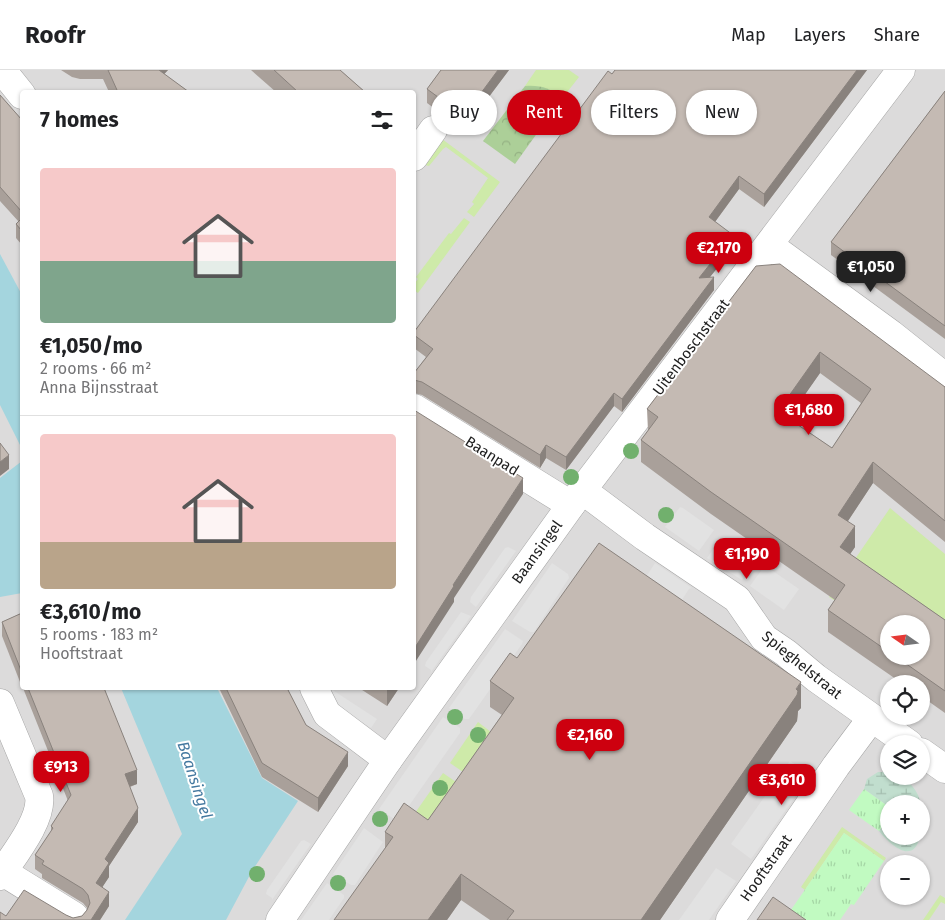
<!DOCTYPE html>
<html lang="en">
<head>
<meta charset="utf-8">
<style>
  body { margin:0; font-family:"Fira Sans",sans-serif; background:#f2f2f2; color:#202124; height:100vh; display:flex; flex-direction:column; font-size:19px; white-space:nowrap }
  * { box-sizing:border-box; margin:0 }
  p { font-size:16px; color:#757577 }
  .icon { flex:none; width:28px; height:28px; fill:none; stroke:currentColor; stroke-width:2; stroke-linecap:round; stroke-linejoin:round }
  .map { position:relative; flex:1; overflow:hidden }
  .details { position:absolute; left:20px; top:20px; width:396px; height:600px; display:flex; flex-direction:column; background:#fff; border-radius:5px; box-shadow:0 1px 4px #0004 }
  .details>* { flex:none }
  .guide { position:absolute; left:431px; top:20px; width:439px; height:45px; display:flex; gap:10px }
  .needle { width:32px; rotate:284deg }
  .fabs { position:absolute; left:880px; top:545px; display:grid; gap:10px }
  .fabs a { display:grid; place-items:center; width:50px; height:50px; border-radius:50%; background:#fff; box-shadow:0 1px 4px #0004; font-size:25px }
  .price { position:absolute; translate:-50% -42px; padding:0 11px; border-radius:10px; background:#cd000f; color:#fff; font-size:16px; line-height:32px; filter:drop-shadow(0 1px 2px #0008) }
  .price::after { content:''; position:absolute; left:50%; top:30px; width:15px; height:11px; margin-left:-8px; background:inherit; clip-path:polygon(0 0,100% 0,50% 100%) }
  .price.current { background:#222; color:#fff }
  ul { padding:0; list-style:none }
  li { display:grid; align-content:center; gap:10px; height:265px; padding:0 20px }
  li+li { border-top:1px solid #e0e0e0 }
  li span { display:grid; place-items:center; height:155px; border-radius:5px; color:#555 }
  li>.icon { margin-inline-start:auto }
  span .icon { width:90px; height:90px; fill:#fffc; stroke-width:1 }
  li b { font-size:21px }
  h2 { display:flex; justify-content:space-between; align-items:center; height:60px; padding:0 20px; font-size:21px }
  .tag { padding:0 18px; border-radius:22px; background:#fff; box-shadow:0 1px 4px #0004; font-size:18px; line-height:45px }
  .tag.current { background:#cd000f; color:#fff }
  header { display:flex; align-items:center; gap:30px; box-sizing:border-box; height:70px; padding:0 25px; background:#fff; border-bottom:1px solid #e0e0e0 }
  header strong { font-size:24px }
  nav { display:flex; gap:28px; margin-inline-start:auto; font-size:18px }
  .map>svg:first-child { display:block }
  .residential { fill:#dcdbdb; fill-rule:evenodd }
  .grass { fill:#ceeaa9 }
  .forest { fill:url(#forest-crowns) }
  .wetland { fill:url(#wetland-marsh) }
  .park { fill:url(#park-tufts) }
  .parking { fill:#e2e2e2 }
  .water { fill:#a4d5de }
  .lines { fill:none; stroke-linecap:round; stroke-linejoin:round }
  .minor-casing { stroke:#a5a5a5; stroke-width:29 }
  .minor { stroke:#fff; stroke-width:28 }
  .tree { fill:#71b06d }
  .wall { fill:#a9a09a; fill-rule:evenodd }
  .shaded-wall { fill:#89827d }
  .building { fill:#c4bab3; stroke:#89827d; fill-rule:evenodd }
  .labels { text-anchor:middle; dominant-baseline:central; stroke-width:4; stroke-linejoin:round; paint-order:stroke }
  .street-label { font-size:15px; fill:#1e1e1e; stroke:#fff }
  .water-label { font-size:16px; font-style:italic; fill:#43789f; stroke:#fff }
</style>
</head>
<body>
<header>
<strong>Roofr</strong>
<nav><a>Map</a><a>Layers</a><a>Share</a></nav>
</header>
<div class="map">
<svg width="945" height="850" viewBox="0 0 945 850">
  <defs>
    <pattern id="forest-crowns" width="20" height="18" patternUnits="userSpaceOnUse" patternTransform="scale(1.25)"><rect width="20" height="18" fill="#accf98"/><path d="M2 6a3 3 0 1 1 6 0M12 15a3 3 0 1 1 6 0" fill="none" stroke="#94b183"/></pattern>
    <pattern id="wetland-marsh" width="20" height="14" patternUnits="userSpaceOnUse" patternTransform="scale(1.25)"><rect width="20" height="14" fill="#c1dece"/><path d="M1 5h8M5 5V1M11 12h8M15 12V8" fill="none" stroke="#a5beb0"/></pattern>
    <pattern id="park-tufts" width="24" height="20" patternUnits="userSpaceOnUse" patternTransform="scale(1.25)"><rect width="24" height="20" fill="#c1fac1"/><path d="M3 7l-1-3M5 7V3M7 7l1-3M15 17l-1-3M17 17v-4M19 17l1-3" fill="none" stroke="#a5d6a5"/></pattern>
  </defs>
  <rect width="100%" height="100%" fill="#efebe4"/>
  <path class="residential" d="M0 0H945V850H0ZM22 22H414V618H22ZM889 554H921V586H889ZM889 614H921V646H889ZM889 674H921V706H889ZM889 734H921V766H889ZM889 794H921V826H889Z"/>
  <g class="grass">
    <path d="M536 0H569L579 7 561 30C552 17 538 16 525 16Z"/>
    <path d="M442 69 500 112 474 147 467 142 474 134 472 132 488 108 446 77 443 79 429 96 425 95 426 91Z"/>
    <path d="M464 148 470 152 418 223 414 220V214L418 209 416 207 449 163 451 164Z"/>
    <path d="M890 438 945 484V561L889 522 843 536 829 527Z"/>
    <path d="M478 652 491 662 463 702 450 693Z"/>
    <path d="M443 703 456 712 428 752 415 743Z"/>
    <path d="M842 757 886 788 884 791 844 763 805 820 801 817Z"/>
    <path d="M940 825 945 828V834L941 832 929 850H923Z"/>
  </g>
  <path class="forest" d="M525 16C539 15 552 17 561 30L515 94 483 71Z"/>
  <g class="wetland">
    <path d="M878 702H889V706C906 706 917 717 921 734H889V737L864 719 867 709Z"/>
    <path d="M889 747V766H920C914 796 890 775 879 761Z"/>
  </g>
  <g class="park">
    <path d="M864 719 889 737V747L879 761 849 740Z"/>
    <path d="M844 763 884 791 854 835 851 834 840 850H784Z"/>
  </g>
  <g class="parking">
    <path d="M680 437 683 438 714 460 699 481 665 457Z"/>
    <path d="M724 467 756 489 742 510 707 488 720 469Z"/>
    <path d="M508 477 516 481 476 537 470 532 471 527 505 478Z"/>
    <path d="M552 493 568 504 569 508 534 562H530L512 551Z"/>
    <path d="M655 493 692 518 689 519 676 539 642 513Z"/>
    <path d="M767 497 799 519 784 540 750 516 763 498Z"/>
    <path d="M461 542 471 546 431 602V600L425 596 426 592Z"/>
    <path d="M505 559 523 571 522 574 469 649H465L449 638Z"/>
    <path d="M331 619 377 649 371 658 325 628Z"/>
    <path d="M443 647 460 658V663L399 750 394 749 379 739Z"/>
    <path d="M790 691 809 704 812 703 751 789 731 774Z"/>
    <path d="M364 758 383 772 355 815H351L333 804Z"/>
    <path d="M304 770 311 774 272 830V828L266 824 267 820 301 771Z"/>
    <path d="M716 798 736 811 709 850H679Z"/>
    <path d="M327 813 344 825V828L329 850H301Z"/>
  </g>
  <g class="water">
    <path d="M0 184 22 225V379L0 335Z"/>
    <path d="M22 391V523L0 527V408Z"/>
    <path d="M121 618H217L262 708 298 731 252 801 226 850H125L182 764Z"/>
  </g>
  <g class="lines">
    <defs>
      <g id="minor">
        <path d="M2 0 22 25"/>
        <path d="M414 87 433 60"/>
        <path d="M769 175 891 264 945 307"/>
        <path d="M414 338 571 435"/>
        <path d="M582 420 645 467 737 529 764 568 786 583 816 608 909 674"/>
        <path d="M314 618 327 644 388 690"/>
        <path d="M0 633 39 726C43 749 13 786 0 806"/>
        <path d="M921 682 945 699"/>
        <path d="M3 802 74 846"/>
        <path d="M280 850 388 690 571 435 901 0"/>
        <path d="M730 850 836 696 871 649"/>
      </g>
    </defs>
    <use href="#minor" class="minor-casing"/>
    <use href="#minor" class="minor"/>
  </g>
  <g class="tree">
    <circle cx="631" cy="381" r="8"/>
    <circle cx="571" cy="407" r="8"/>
    <circle cx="666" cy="445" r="8"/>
    <circle cx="455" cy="647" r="8"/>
    <circle cx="478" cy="665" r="8"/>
    <circle cx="440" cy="718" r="8"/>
    <circle cx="380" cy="749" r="8"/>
    <circle cx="257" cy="804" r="8"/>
    <circle cx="338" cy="813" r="8"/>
  </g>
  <g class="wall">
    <path d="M61 0H168L164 4 189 22H109L103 9H80L72 7Z"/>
    <path d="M251 0H340L365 22H276Z"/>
    <path d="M441 0H509L464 60 427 33V19Z"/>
    <path d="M615 0H867L764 137 739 119 715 152 733 178 709 208 714 220 622 342 614 336 566 400 546 388 540 398 422 325 414 323V303L426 287 414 278V262Z"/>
    <path d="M945 21V269L831 185V172Z"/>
    <path d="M0 25 22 50V175L16 168V154L19 152 0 131Z"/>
    <path d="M756 196 945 317V472L873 413 848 451 855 477 850 484 945 550V643L921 626V614H903L828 562V540L835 530 711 444 641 392V370L648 361 647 339ZM820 303 861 333 832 378 788 348ZM889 554 921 586H889Z"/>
    <path d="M22 543V617L2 566V552Z"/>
    <path d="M517 588 801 638 798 641 797 651 660 850H490L461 830 447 850H334L385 779V762L428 750 455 712 502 645 490 637V611Z"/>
    <path d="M23 618H104L137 714 130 717 138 752 109 796V807L102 817 109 836 100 850H0L6 846 66 845 73 848 82 846 88 839 83 833 42 808V804L35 799V785L51 762V756L68 731Z"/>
    <path d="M219 618H287L306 655 348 696 318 742 262 707Z"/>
    <path d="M359 618H399L387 636Z"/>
  </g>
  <g class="shaded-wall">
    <path d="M153 0H168L153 16Z"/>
    <path d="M498 0H509L464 60V46Z"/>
    <path d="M857 0H867L764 137V124Z"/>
    <path d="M739 106V119L709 160V147Z"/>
    <path d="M733 165V178L699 221V208Z"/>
    <path d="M714 207V220L622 342V329Z"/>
    <path d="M820 282V303L788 349 779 342 786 330Z"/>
    <path d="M614 323V336L566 400V387Z"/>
    <path d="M546 375V388L540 398V385Z"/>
    <path d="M9 385V399L0 406V392Z"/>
    <path d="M873 392V413L838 466V445Z"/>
    <path d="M523 408V424L454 528V532L414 594V579L453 515Z"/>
    <path d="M855 456V477L840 499V477Z"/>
    <path d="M801 612V638L798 641 797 651 660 850H641Z"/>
    <path d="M389 618H399L387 636V620Z"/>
    <path d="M348 682V696L318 742V728Z"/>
    <path d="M137 700V714L125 718V704Z"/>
    <path d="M138 738V752L109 796V807L96 827V813L105 789Z"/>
    <path d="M461 804V830L447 850H428Z"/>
    <path d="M109 822V836L100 850H91Z"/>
  </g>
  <g class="building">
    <path d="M108 0H159L189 22H115L117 20Z"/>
    <path d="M274 0H340L365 22H298Z"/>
    <path d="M441 0H498L464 46 427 19Z"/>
    <path d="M615 0H857L764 124 739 106 709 147 733 165 699 208 714 207 622 329 614 323 566 387 546 375 540 385 422 312 414 310V303L433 279 414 265V262L608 1 612 4Z"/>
    <path d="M945 21V256L831 172Z"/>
    <path d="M0 25 22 50V142L0 117Z"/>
    <path d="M22 148V161L16 154Z"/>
    <path d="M780 194 945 317V451L873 392 838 445 855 456 840 477 945 550V621L895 586H921V554H889V582L828 540 845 515 711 422 641 370 658 347 647 339 756 196ZM820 282 871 319 832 378 779 342 788 331 786 330Z"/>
    <path d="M414 340 523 408 453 515 454 516 414 579Z"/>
    <path d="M0 373 9 385 0 392Z"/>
    <path d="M599 473 801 612 796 619 798 621 797 625 641 850H507L514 841 461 804 428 850H334L393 767 385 762 404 733 428 750 455 712 514 628 490 611 510 583 517 588Z"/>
    <path d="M22 543V603L2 552Z"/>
    <path d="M28 618H104L137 700 125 704 138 738 105 789 109 793 96 813 109 822 91 850H0V842L6 846 24 820 66 845 73 848 82 846 87 840 90 833 88 825 83 819 42 794 44 791 35 785 53 758 51 756 71 725Z"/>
    <path d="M226 618H287L306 655 348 682 318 728 262 693Z"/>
    <path d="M773 827 806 850H757Z"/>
  </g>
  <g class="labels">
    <g class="street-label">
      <text transform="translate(691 277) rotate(-53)">Uitenboschstraat</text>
      <text transform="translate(492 386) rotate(32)">Baanpad</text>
      <text transform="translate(537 482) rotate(-54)">Baansingel</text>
      <text transform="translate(802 595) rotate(39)">Spieghelstraat</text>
      <text transform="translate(766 798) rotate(-55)">Hooftstraat</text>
    </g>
    <g class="water-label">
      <text transform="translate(195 710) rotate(72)">Baansingel</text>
    </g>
  </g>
</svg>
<div class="fabs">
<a><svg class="needle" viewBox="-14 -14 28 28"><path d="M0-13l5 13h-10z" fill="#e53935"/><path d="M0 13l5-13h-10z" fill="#757577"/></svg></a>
<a><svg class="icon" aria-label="locate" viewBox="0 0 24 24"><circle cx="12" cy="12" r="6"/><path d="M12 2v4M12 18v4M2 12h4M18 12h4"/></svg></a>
<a><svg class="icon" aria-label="layers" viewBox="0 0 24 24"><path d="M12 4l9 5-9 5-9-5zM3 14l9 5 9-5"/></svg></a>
<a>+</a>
<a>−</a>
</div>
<b class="price" style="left:719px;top:204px">€2,170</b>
<b class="price current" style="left:871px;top:223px">€1,050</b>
<b class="price" style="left:809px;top:366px">€1,680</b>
<b class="price" style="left:747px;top:510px">€1,190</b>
<b class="price" style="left:590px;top:691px">€2,160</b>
<b class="price" style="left:61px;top:723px">€913</b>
<b class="price" style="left:782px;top:736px">€3,610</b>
<div class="guide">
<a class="tag">Buy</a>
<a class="tag current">Rent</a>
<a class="tag">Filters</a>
<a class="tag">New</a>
</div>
<section class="details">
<h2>7 homes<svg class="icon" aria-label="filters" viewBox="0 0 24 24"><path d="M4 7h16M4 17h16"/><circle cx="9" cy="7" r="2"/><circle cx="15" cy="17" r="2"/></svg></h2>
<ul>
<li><span style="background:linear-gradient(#f6c9c9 60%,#7fa58c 0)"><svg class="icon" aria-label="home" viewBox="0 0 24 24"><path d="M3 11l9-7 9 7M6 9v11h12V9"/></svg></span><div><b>€1,050/mo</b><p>2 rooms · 66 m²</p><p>Anna Bijnsstraat</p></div></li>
<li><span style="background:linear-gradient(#f6c9c9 70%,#b9a48a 0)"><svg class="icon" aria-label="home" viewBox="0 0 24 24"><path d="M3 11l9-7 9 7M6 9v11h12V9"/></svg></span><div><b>€3,610/mo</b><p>5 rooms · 183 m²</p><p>Hooftstraat</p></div></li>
</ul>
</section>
</div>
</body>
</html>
